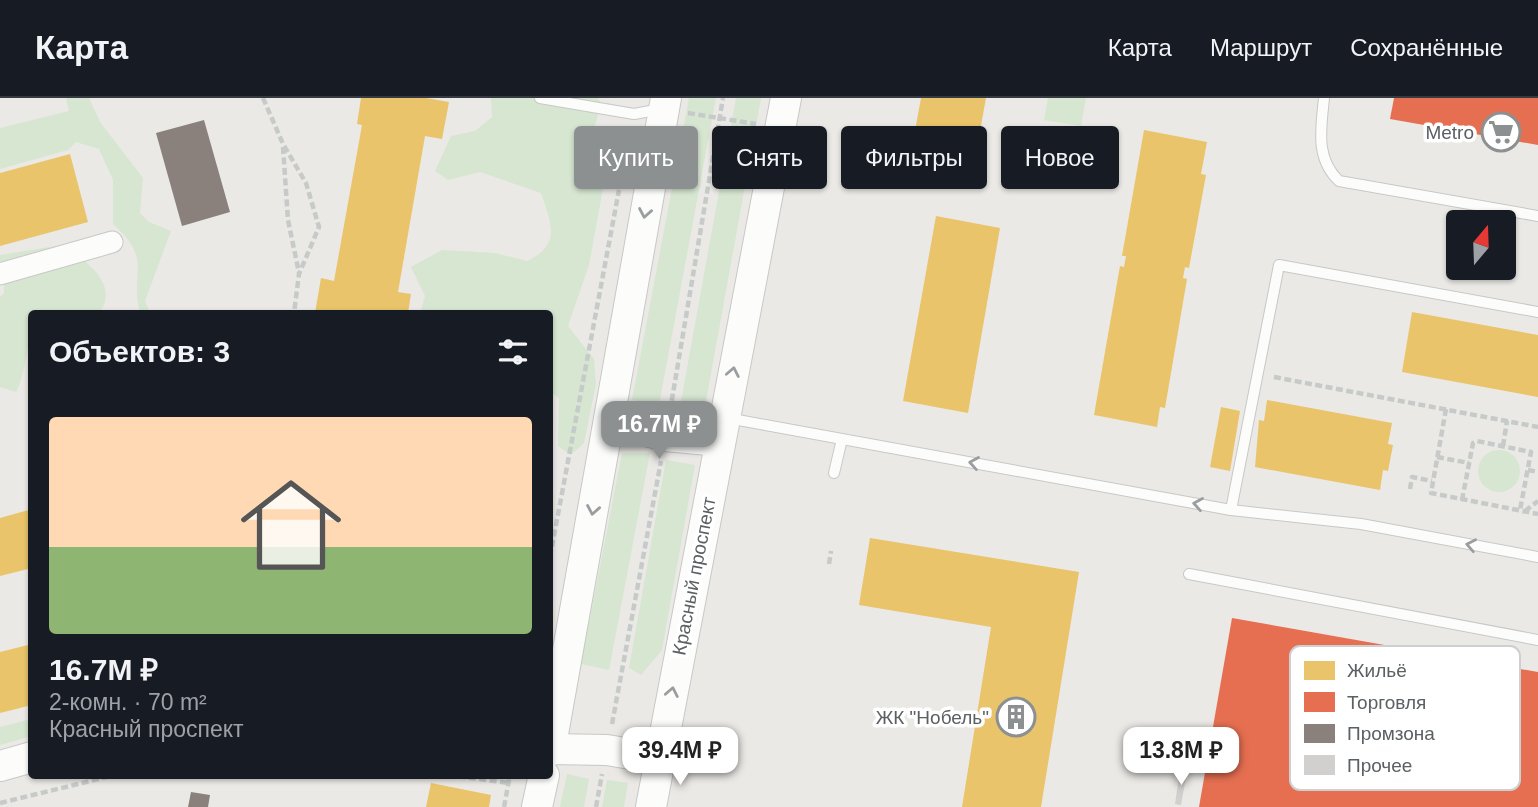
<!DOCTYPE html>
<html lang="ru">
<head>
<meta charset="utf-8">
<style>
  body { margin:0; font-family:Helvetica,sans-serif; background:#242831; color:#f1f3f6; height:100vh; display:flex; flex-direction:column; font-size:26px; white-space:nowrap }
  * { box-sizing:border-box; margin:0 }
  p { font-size:23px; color:#9ea1a6 }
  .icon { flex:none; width:38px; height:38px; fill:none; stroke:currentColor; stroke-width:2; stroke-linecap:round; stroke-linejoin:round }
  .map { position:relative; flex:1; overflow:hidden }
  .drawer { position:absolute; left:28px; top:212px; width:525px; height:469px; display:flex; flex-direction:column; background:#171b24; border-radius:7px; box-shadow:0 2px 5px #0004 }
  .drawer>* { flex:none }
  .guide { position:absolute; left:574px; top:28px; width:665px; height:63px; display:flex; gap:14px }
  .needle { width:46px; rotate:19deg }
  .buttons { position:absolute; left:1446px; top:112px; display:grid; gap:14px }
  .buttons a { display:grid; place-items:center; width:70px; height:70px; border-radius:7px; background:#171b24; box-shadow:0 2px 5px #0004; font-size:35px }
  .price { position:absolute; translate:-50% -60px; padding:0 16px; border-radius:14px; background:#fff; color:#222; font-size:23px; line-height:46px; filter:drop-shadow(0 2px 4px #0008) }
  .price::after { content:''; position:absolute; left:50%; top:42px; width:21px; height:16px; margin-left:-10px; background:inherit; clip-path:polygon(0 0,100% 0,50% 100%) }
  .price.current { background:#8d9090; color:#fff }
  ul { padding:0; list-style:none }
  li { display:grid; align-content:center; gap:14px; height:371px; padding:0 21px }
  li+li { border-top:2px solid #363941 }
  li span { display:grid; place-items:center; height:217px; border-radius:7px; color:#555 }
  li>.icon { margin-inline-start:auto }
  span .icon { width:126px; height:126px; fill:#fffc; stroke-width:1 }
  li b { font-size:30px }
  h2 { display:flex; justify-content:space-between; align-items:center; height:84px; padding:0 21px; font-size:30px }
  .tag { padding:0 24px; border-radius:7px; background:#171b24; box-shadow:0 2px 5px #0004; font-size:24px; line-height:63px }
  .tag.current { background:#8d9090; color:#fff }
  header { display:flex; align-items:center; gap:42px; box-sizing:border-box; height:98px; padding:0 35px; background:#171b24; border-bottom:2px solid #363941 }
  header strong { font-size:33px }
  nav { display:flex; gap:38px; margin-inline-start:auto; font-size:24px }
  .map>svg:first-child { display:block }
  .green { fill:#d6e6d1 }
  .homes { fill:#e9c46a }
  .shops { fill:#e76f51 }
  .industry { fill:#8a817c }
  .building { fill:#d1d0ce }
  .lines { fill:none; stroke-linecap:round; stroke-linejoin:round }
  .lane-casing { stroke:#c7c8c7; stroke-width:12 }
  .street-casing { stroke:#c7c8c7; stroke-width:23 }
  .secondary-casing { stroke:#c7c8c7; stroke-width:32 }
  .path { stroke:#c6cac8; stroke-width:4.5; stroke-dasharray:7 3.5; stroke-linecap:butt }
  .lane { stroke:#fcfcfb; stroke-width:10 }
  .street { stroke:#fcfcfb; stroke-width:21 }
  .secondary { stroke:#fcfcfb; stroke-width:30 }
  .oneway { stroke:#9b9ea0 }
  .labels { text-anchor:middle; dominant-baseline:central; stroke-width:7; stroke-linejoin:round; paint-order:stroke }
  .poi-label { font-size:19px; fill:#5b6063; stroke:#fff; text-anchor:end }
  .street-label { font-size:19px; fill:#5b6063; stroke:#fff }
  .key { fill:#fff; stroke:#cecfd0; stroke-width:2 }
  .key-label { font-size:19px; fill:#5b6063 }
</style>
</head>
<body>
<header>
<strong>Карта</strong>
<nav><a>Карта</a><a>Маршрут</a><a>Сохранённые</a></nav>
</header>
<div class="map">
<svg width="1538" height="709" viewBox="0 0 1538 709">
  <rect width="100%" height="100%" fill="#ebe9e5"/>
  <g class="green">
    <path d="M66 0H89L100 24 143 80 140 115 149 124 171 133 145 203 150 215H140C129 172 154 163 113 126V82L99 51 76 44 68 52 0 71V30L69 13Z"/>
    <path d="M491 0H598L601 5 595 28 606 74 589 167 568 228 594 261 596 286 584 345 571 357 558 348 559 300 550 293V215H420L425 198 411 169 442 152 495 155 527 163C562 147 551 125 541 95L480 74 448 82 435 73 451 38 475 33 492 19Z"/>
    <path d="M689 0H716L659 307 632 302Z"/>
    <path d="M736 0H761L704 314 680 309Z"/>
    <path d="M1048 0H1086L1081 28 1044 22Z"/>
    <path d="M1055 28 1073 34 1085 45C1088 94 1054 68 1026 74L1020 68 1033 52 1038 29Z"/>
    <path d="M62 147C84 161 121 186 99 215H32C31 234 25 278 16 294L0 289V199L4 195V184L0 181V157Z"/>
    <circle cx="1499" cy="373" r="21"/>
    <path d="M622 355H650L609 572 581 566Z"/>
    <path d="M666 362 695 367 662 552 641 577 629 570Z"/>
    <path d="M31 621V638L0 647V629Z"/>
    <path d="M567 676 589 681 584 709H560Z"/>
    <path d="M607 682 628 685 624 709H602Z"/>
  </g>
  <g class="homes">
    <path d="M361 0H426L449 4 442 41 425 38 398 194 411 196 408 215H315L321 180 334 183 362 27 357 26Z"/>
    <path d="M921 0H986L978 44 953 39 952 45 914 38Z"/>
    <path d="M1144 32 1207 44 1201 76 1206 77 1189 170 1185 169 1183 180 1187 181 1165 310 1160 309 1157 329 1094 317 1120 168 1124 169 1126 158H1122Z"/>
    <path d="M70 56 88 124 0 148V75Z"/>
    <path d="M936 118 1000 130 968 315 903 303Z"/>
    <path d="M1412 214 1538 237V299L1402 274Z"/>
    <path d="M1267 302 1392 325 1388 346 1393 347 1388 373 1383 372 1380 392 1255 369 1259 322 1264 323Z"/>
    <path d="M1221 309 1240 313 1230 373 1210 369Z"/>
    <path d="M32 411V470L0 478V420Z"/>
    <path d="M870 440 1079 474 1041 709H962L991 529 859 507Z"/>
    <path d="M32 546V607L0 615V554Z"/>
    <path d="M431 685 491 697 489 709H426Z"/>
  </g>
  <g class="shops">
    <path d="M1394 0H1538V47L1390 21Z"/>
    <path d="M1232 520 1538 574V709H1199Z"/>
  </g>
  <g class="industry">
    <path d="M204 22 230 114 182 128 156 35Z"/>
    <path d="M191 694 210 697 208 709H188Z"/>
  </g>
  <path class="building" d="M1180 672 1187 673 1181 707 1175 706Z"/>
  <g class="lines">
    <defs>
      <g id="lane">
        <path d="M540 0 634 16 661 11"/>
        <path d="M1324 0C1321 31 1315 60 1339 83L1538 118"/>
        <path d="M727 320 1231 412 1361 426 1538 459"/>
        <path d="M834 375 842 341"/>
        <path d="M1231 412 1279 167 1538 214"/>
        <path d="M1189 476 1538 542"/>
      </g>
      <path id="street" d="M0 176 112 144"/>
      <g id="secondary">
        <path d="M609 324 666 338 719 343"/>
        <path d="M550 651 607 652 660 661"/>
        <path d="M550 653 666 0"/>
        <path d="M0 668 32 659"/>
        <path d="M537 709 544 677"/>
        <path d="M651 709 786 0"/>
      </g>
    </defs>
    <use href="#lane" class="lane-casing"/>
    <use href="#street" class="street-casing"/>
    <use href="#secondary" class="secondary-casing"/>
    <g class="path">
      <path d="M263 0 283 46 306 85 319 129 299 176 294 215"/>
      <path d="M688 15 756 26"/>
      <path d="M283 49 288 122 299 175"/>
      <path d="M1274 279 1538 329"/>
      <path d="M1446 311 1431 395 1538 416"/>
      <path d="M670 313 723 0"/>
      <path d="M1503 348 1507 323"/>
      <path d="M1437 359 1469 365"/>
      <path d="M1528 372 1538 374"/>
      <path d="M1410 391 1412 379 1432 383"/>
      <path d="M1462 402 1473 345 1477 343 1531 354 1520 412"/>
      <path d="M1525 413 1538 403"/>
      <path d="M550 459 619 92"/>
      <path d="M829 466 831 453"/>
      <path d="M612 626 661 363"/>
      <path d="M448 677 509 685"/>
      <path d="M0 705 115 677"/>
      <path d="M504 709 510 677"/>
      <path d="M596 709 602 676"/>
    </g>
    <use href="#lane" class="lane"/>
    <use href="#street" class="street"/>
    <use href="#secondary" class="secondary"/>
  </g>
  <defs><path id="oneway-chevron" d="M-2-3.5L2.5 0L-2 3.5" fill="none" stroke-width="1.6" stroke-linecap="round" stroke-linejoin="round" transform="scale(1.75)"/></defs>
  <g class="oneway">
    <use href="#oneway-chevron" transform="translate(645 115) rotate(100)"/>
    <use href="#oneway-chevron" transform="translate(733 274) rotate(-79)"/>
    <use href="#oneway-chevron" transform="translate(974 365) rotate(-170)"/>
    <use href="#oneway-chevron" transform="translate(1198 406) rotate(-170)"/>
    <use href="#oneway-chevron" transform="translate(593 412) rotate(100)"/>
    <use href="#oneway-chevron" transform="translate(1471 447) rotate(-169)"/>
    <use href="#oneway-chevron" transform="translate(672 594) rotate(-79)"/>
  </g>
  <defs>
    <symbol id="supermarket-ring" viewBox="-11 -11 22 22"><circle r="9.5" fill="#fff" stroke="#8d9090" stroke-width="1.5"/><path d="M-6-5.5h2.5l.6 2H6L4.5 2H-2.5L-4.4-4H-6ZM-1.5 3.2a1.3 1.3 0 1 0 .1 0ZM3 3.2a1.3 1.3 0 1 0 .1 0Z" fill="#8d9090"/></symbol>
    <symbol id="building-ring" viewBox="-11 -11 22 22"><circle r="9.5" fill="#fff" stroke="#8d9090" stroke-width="1.5"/><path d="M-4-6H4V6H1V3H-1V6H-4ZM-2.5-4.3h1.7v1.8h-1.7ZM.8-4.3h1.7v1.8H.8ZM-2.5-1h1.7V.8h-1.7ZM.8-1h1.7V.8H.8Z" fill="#8d9090"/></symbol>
  </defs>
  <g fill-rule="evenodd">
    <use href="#supermarket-ring" x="1479" y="12" width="44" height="44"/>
    <use href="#building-ring" x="994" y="597" width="44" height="44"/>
  </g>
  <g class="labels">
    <g class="poi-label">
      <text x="1474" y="34">Metro</text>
      <text x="989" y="619">ЖК "Нобель"</text>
    </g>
    <g class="street-label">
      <text transform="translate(694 478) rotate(-79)">Красный проспект</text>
    </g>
  </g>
  <rect x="1290" y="548" width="230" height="144" rx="10" class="key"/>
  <rect x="1304" y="563" width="31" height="19" fill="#e9c46a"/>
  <rect x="1304" y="594" width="31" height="20" fill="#e76f51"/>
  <rect x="1304" y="626" width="31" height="19" fill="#8a817c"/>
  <rect x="1304" y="657" width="31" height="20" fill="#d1d0ce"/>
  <g class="key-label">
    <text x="1347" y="579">Жильё</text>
    <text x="1347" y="611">Торговля</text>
    <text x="1347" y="642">Промзона</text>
    <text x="1347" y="674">Прочее</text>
  </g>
</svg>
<div class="buttons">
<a><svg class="needle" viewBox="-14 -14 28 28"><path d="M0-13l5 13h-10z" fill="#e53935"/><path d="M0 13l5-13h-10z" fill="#9ea1a6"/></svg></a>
</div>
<b class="price current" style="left:659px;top:363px">16.7M ₽</b>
<b class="price" style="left:680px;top:689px">39.4M ₽</b>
<b class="price" style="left:1181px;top:689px">13.8M ₽</b>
<div class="guide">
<a class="tag current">Купить</a>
<a class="tag">Снять</a>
<a class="tag">Фильтры</a>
<a class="tag">Новое</a>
</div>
<section class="drawer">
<h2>Объектов: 3<svg class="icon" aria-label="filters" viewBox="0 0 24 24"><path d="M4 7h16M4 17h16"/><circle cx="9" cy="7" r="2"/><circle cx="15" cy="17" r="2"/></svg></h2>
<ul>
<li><span style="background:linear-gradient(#ffd9b3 60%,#8fb573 0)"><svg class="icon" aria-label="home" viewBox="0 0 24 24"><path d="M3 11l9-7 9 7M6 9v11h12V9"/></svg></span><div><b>16.7M ₽</b><p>2-комн. · 70 m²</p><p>Красный проспект</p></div></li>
</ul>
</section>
</div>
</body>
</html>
